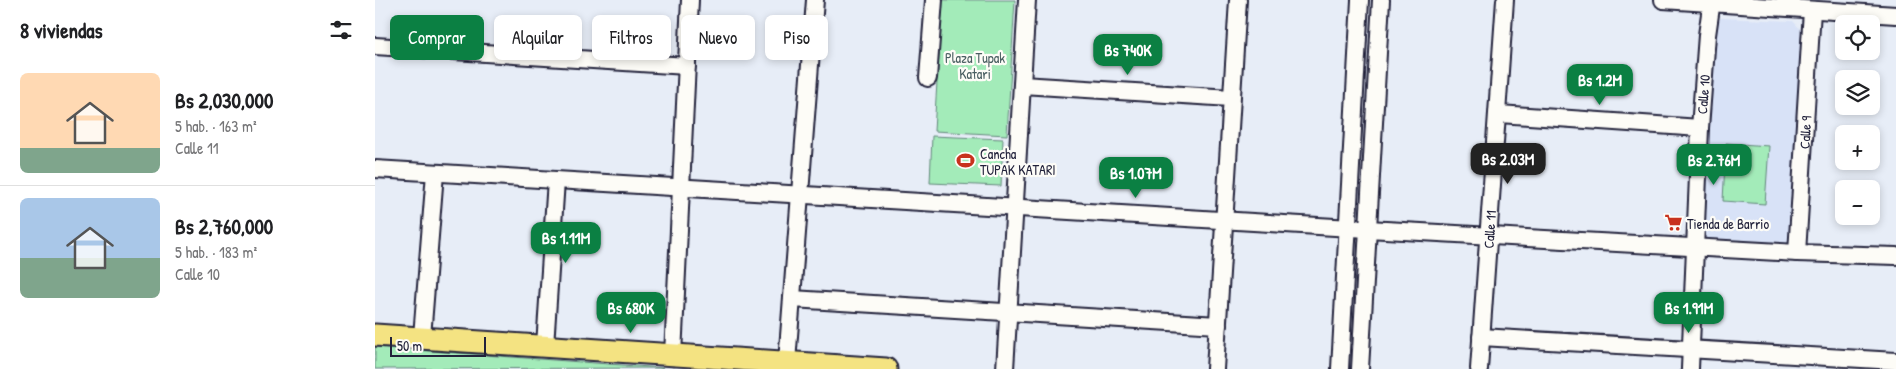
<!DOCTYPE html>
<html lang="es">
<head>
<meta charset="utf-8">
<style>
  body { margin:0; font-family:"Patrick Hand",sans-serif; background:#f6f6f6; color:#202124; height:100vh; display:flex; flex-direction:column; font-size:19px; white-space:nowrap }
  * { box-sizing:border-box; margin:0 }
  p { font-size:16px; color:#757577 }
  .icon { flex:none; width:28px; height:28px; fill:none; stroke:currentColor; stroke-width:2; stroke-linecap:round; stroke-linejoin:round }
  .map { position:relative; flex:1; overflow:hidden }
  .sheet { display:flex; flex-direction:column; background:#fff; width:375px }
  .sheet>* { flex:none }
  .guide { position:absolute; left:15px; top:15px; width:475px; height:45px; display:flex; gap:10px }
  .buttons { position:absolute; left:1460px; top:15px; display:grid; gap:10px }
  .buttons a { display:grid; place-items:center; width:45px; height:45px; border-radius:8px; background:#fff; box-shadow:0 2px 8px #0003; font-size:25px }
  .scale { position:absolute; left:15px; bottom:12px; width:96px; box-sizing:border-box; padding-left:5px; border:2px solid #22223b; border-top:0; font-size:14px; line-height:18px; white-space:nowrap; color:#22223b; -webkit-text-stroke:4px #fdfcf7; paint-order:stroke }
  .price { position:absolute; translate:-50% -42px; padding:0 11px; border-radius:10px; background:#0b8043; color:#fff; font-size:16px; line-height:32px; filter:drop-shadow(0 1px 2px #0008) }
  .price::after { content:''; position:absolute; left:50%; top:30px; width:15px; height:11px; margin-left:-8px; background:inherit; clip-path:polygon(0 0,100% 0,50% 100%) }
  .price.active { background:#222; color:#fff }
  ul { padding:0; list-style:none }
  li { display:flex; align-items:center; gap:15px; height:125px; padding:0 20px }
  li+li { border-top:1px solid #e0e0e0 }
  li span { display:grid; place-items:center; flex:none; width:140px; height:100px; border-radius:8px; color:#555 }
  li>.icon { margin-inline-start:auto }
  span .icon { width:60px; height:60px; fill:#fffc; stroke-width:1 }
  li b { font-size:21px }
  h2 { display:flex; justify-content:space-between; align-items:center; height:60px; padding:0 20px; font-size:21px }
  .chip { padding:0 18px; border-radius:8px; background:#fff; box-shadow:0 2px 8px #0003; font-size:18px; line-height:45px }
  .chip.active { background:#0b8043; color:#fff }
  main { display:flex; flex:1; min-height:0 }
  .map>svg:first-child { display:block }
  .built { fill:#d8e2f7 }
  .green { fill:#a3ebb9; stroke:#62867a }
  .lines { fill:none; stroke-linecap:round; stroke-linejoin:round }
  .minor-casing { stroke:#22223b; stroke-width:20 }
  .major-casing { stroke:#22223b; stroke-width:25 }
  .minor { stroke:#fdfcf7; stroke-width:16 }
  .major { stroke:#f4e382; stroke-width:21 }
  .labels { text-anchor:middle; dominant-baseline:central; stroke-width:4.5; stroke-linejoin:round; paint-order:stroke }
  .park-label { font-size:14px; fill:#495e61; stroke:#fdfcf7 }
  .street-label { font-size:14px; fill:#22223b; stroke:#fdfcf7 }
  .poi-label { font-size:14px; fill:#22223b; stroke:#fdfcf7; text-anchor:start }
</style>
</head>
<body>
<main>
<section class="sheet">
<h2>8 viviendas<svg class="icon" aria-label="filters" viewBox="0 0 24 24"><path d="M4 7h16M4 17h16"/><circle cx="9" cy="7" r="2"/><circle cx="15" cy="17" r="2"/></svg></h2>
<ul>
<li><span style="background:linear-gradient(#ffd9b3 75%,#7fa58c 0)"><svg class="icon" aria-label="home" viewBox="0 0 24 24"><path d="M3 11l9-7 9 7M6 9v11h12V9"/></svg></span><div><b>Bs 2,030,000</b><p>5 hab. · 163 m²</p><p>Calle 11</p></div></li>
<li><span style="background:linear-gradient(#a9c7e8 60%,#7fa58c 0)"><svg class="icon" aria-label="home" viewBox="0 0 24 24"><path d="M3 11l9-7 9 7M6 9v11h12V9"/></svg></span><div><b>Bs 2,760,000</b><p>5 hab. · 183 m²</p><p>Calle 10</p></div></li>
</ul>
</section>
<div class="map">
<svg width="1521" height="369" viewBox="0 0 1521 369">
  <rect width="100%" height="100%" fill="#e7edf7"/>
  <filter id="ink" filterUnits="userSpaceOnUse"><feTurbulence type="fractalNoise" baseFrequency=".02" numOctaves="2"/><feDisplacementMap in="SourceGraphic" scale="10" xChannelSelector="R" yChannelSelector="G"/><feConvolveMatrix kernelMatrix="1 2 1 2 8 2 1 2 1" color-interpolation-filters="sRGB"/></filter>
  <g filter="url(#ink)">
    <path class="built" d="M1346 18 1418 21 1426 30 1415 246 1330 241 1326 236 1340 22Z"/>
    <g class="green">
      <path d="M567 0H640L632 135 559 131Z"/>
      <path d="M557 136 628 139 626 186 555 183Z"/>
      <path d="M1351 143 1394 146 1390 204 1348 201Z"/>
      <path d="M0 347 288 368 0 369Z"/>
    </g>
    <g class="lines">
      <defs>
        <g id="minor">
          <path d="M1288 0 1521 15"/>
          <path d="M0 46 312 66"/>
          <path d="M553 78 559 0"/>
          <path d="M647 85 856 98"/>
          <path d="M1124 114 1325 128"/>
          <path d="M0 169 993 229 1422 253 1521 256"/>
          <path id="s1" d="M1422 253 1437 10"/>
          <path d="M417 299 843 325"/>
          <path d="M47 337 60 173"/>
          <path d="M1106 337 1521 361"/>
          <path d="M170 346 181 180"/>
          <path d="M298 355 315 0"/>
          <path d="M412 362 440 0"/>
          <path d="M630 369 652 0"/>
          <path d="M840 369 863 0"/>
          <path d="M965 369 985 0"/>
          <path d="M985 369 1006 0"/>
          <path id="s2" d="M1104 369 1130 0"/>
          <path id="s3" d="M1315 369 1325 128 1332 35 1337 0"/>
        </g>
        <path id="major" d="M0 335 511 369"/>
      </defs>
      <use href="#minor" class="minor-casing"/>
      <use href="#major" class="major-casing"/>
      <use href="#minor" class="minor"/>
      <use href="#major" class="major"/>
    </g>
  </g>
  <defs>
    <symbol id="stadium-bare" viewBox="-9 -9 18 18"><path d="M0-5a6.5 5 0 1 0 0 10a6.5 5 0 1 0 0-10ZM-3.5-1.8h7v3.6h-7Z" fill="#c8321e" stroke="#fdfcf7" stroke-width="2.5" paint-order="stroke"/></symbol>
    <symbol id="supermarket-bare" viewBox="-9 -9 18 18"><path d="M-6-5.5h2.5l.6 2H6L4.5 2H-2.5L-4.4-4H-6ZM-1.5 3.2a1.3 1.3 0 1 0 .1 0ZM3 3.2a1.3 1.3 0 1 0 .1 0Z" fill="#c8321e" stroke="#fdfcf7" stroke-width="2.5" paint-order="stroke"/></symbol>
  </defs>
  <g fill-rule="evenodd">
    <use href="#stadium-bare" x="578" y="148" width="25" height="25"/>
    <use href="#supermarket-bare" x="1286" y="210" width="25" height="25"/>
  </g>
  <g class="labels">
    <g class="park-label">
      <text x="600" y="57">Plaza Tupak<tspan x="600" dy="16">Katari</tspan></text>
    </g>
    <g class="street-label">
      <text stroke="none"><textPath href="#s3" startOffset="275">Calle 10</textPath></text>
      <text stroke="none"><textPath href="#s1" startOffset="121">Calle 9</textPath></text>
      <text stroke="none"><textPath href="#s2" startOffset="140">Calle 11</textPath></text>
    </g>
    <g class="poi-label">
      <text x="605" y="153">Cancha<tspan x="605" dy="16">TUPAK KATARI</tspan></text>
      <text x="1312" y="223">Tienda de Barrio</text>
    </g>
  </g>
</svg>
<div class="buttons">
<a><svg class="icon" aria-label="locate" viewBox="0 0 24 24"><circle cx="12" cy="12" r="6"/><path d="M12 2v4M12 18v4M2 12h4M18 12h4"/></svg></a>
<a><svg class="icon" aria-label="layers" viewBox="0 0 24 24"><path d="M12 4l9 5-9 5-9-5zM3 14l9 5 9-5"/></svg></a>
<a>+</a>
<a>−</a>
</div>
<div class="scale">50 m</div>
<b class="price" style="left:753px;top:76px">Bs 740K</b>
<b class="price" style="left:1225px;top:106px">Bs 1.2M</b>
<b class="price active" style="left:1133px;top:185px">Bs 2.03M</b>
<b class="price" style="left:1339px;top:186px">Bs 2.76M</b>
<b class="price" style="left:761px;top:199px">Bs 1.07M</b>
<b class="price" style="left:191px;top:264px">Bs 1.11M</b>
<b class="price" style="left:256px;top:334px">Bs 680K</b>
<b class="price" style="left:1314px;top:334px">Bs 1.91M</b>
<div class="guide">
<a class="chip active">Comprar</a>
<a class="chip">Alquilar</a>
<a class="chip">Filtros</a>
<a class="chip">Nuevo</a>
<a class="chip">Piso</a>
</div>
</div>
</main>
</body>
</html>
